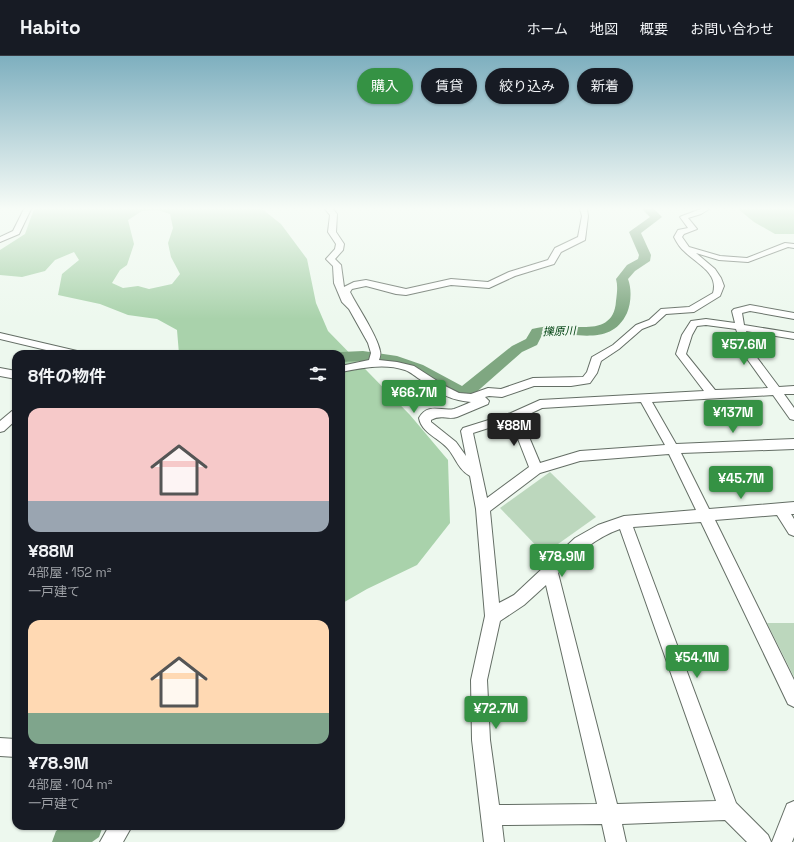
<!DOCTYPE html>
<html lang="ja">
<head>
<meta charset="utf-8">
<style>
  body { margin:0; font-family:"Space Grotesk","Noto Sans JP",sans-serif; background:#242831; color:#f1f3f6; height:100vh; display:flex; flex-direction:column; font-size:15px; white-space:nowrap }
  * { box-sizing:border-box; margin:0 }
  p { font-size:13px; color:#9ea1a6 }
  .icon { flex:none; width:22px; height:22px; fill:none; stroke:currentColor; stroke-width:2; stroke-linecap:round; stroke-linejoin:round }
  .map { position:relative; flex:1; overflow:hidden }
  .side { position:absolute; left:12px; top:294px; width:333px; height:480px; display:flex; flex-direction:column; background:#171b24; border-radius:12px; box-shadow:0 1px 3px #0004 }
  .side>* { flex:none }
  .hud { position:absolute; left:357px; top:12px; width:377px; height:36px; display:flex; gap:8px }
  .price { position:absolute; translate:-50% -34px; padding:0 9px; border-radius:4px; background:#359244; color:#fff; font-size:13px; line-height:26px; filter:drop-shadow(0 1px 2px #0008) }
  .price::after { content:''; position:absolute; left:50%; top:24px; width:12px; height:9px; margin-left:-6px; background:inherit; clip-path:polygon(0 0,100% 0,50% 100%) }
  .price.active { background:#222; color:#fff }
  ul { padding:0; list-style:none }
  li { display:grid; align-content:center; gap:8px; height:212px; padding:0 16px }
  li span { display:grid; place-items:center; height:124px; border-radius:12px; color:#555 }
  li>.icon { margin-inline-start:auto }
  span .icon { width:72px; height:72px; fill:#fffc; stroke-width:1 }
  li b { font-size:17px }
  h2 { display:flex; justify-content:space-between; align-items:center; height:48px; padding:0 16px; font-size:17px }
  .pill { padding:0 14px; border-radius:18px; background:#171b24; box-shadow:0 1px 3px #0004; font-size:14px; line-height:36px }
  .pill.active { background:#359244; color:#fff }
  header { display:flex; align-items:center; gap:24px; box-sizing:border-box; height:56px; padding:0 20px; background:#171b24; border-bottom:1px solid #363941 }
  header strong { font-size:19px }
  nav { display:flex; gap:22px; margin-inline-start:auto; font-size:14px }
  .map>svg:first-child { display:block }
  .green { fill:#bcd7bd }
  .forest { fill:#a9d2ab; fill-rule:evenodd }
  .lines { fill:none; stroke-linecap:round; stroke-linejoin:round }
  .river { fill:#7fa781; fill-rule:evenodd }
  .street-casing { stroke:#646e65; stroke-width:2 }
  .street { fill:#fff; fill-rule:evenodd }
  .labels { text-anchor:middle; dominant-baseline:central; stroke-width:4; stroke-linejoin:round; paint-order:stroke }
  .far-water-label { font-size:11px; font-style:italic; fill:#014211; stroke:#edf8ee }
</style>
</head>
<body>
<header>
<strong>Habito</strong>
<nav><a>ホーム</a><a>地図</a><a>概要</a><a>お問い合わせ</a></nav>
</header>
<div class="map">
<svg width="794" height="786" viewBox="0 0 794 786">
  <rect width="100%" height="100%" fill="#edf8ee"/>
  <g class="green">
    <path d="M550 416 596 461 544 498 500 452Z"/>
    <path d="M767 567H794V621Z"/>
  </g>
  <g class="forest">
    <path d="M34 153H262L281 168 307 203 316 247 328 275 410 359 448 404 450 467 417 509 367 533 341 548V298H179L177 274 157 263 128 259 100 248 58 239 62 218 79 204 74 196 55 204 45 215 22 221 0 219V194L25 178ZM158 154 170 158 173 172 168 187 171 201 180 218 172 228 149 233 138 230 123 232 112 227 120 214 127 209 134 188 128 164 142 155Z"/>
    <path d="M738 153H794V178H775L754 166Z"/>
  </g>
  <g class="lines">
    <g class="river">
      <path d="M642 153H654L662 161 641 177 651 199 650 205 635 215 628 223C632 233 631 248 627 257 610 293 572 274 542 279L537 289 522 296 472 340 462 343 456 341 423 321 395 310 363 305 341 306V298H335L341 296 363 295 397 300 423 309 462 330 512 290 526 283 532 273C540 271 548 270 557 270 580 270 614 279 616 245 617 237 618 230 616 223L627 209 638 203 639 199 629 176 650 161Z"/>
      <path d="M63 770H103L99 781 92 786H52L56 775Z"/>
    </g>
    <defs>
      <g id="street">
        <path d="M24 153H31L19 178 0 186V181L13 175Z"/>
        <path d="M325 153H333L337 158 336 176 344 188 343 194 335 203 341 209 344 231 354 226 366 224 406 233 451 223 488 226 509 216 548 204 555 192 578 181 582 160 580 153H587L588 160 585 184 561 196 554 208 515 220 489 232 451 229 406 239 396 238 366 230 352 233 350 236C358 252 377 279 380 295 381 298 380 301 379 304L397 306 414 310 445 330 459 337 471 338 488 332 501 333 533 322 583 321 587 316 592 301 613 289 636 269 649 264 661 253 689 251 713 237C719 217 697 208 685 196 680 192 677 187 674 181L678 174 688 172 680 161 682 160 701 153H709L701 158 688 162 697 173 684 178 682 181 689 191 720 200 747 202 785 187 794 188V192L788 191 748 206 719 204 696 197 715 213 721 222 724 230 720 240 694 256 666 258 655 268 642 273 619 293 601 305 597 317 590 327 571 330H534L502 341 489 340 485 341 489 345 488 348 457 361C447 364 441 358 431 364V366L456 386 466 400 461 375 463 372 511 357 540 344 704 335 676 298 682 279 691 265 706 263 735 267 732 255 734 253 750 249 794 257V263L750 255 742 257 744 269 794 277V283L746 275 755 299 779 331 794 330V338H784L794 352V364L790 363 773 339 652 346 676 388 794 383V393L681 397 709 453 794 446V458H791L794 463V480L789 478 777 459 715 464 794 624V651L788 648 701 466 633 471 736 747 768 779 771 786H747L725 764 622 768 626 786H606L602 768 502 769 504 786H484L472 684 471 624 485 560 476 453 470 420C459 414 456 403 449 394 440 382 422 378 419 362 428 346 442 356 454 353 460 351 466 348 471 346 449 344 439 337 421 324 416 321 411 316 405 314 384 307 362 312 341 316V310L369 304 371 297 368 287 349 253 342 246 334 227 333 210 326 203 335 193 336 188 328 176 330 159ZM706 269 736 273 745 300 768 332 715 334 686 298 692 279 697 270ZM641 346 665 389 580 395 540 407 521 362 542 352ZM511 365 529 411 487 442 473 377ZM669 398 696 454 624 460 598 469 575 482 514 539 499 547 490 455 540 417 580 405ZM620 473 716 745 617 748 558 517C577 499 594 482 620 473ZM546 529 597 748 499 749 490 684 487 624 500 565 524 549Z"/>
        <path d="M0 277 77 295 82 298H63L0 283Z"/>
        <path d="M0 312 16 315V323L0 320Z"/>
        <path d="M16 354V364L4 375 0 376V365L12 355Z"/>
        <path d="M0 682 16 683V701L0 700Z"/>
        <path d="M794 745V781L792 786H772L787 748Z"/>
        <path d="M109 770H132L123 786H100Z"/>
      </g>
    </defs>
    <use href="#street" class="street-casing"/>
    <use href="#street" class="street"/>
  </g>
  <linearGradient id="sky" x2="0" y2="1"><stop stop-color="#7eafbf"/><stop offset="0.58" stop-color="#f7fcf7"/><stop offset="1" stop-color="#f7fcf7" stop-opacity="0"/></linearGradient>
  <rect width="794" height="263" fill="url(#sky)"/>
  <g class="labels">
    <g class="far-water-label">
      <text transform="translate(559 275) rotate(-2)">擽原川</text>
    </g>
  </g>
</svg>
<b class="price" style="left:744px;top:310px">¥57.6M</b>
<b class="price" style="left:414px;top:358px">¥66.7M</b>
<b class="price" style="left:733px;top:378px">¥137M</b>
<b class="price active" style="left:514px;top:391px">¥88M</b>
<b class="price" style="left:741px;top:444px">¥45.7M</b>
<b class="price" style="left:562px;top:522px">¥78.9M</b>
<b class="price" style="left:697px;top:623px">¥54.1M</b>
<b class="price" style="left:496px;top:674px">¥72.7M</b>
<div class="hud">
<a class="pill active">購入</a>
<a class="pill">賃貸</a>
<a class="pill">絞り込み</a>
<a class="pill">新着</a>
</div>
<section class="side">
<h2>8件の物件<svg class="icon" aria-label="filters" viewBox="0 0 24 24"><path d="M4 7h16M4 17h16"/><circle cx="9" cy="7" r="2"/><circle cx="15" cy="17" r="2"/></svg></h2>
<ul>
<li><span style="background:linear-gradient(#f6c9c9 75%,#9aa5b1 0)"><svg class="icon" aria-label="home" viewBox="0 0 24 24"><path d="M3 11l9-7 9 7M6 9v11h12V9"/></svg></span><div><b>¥88M</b><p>4部屋 · 152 m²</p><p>一戸建て</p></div></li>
<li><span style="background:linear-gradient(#ffd9b3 75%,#7fa58c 0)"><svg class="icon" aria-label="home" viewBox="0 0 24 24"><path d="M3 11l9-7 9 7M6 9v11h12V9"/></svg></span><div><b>¥78.9M</b><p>4部屋 · 104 m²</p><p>一戸建て</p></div></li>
</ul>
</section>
</div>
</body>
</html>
